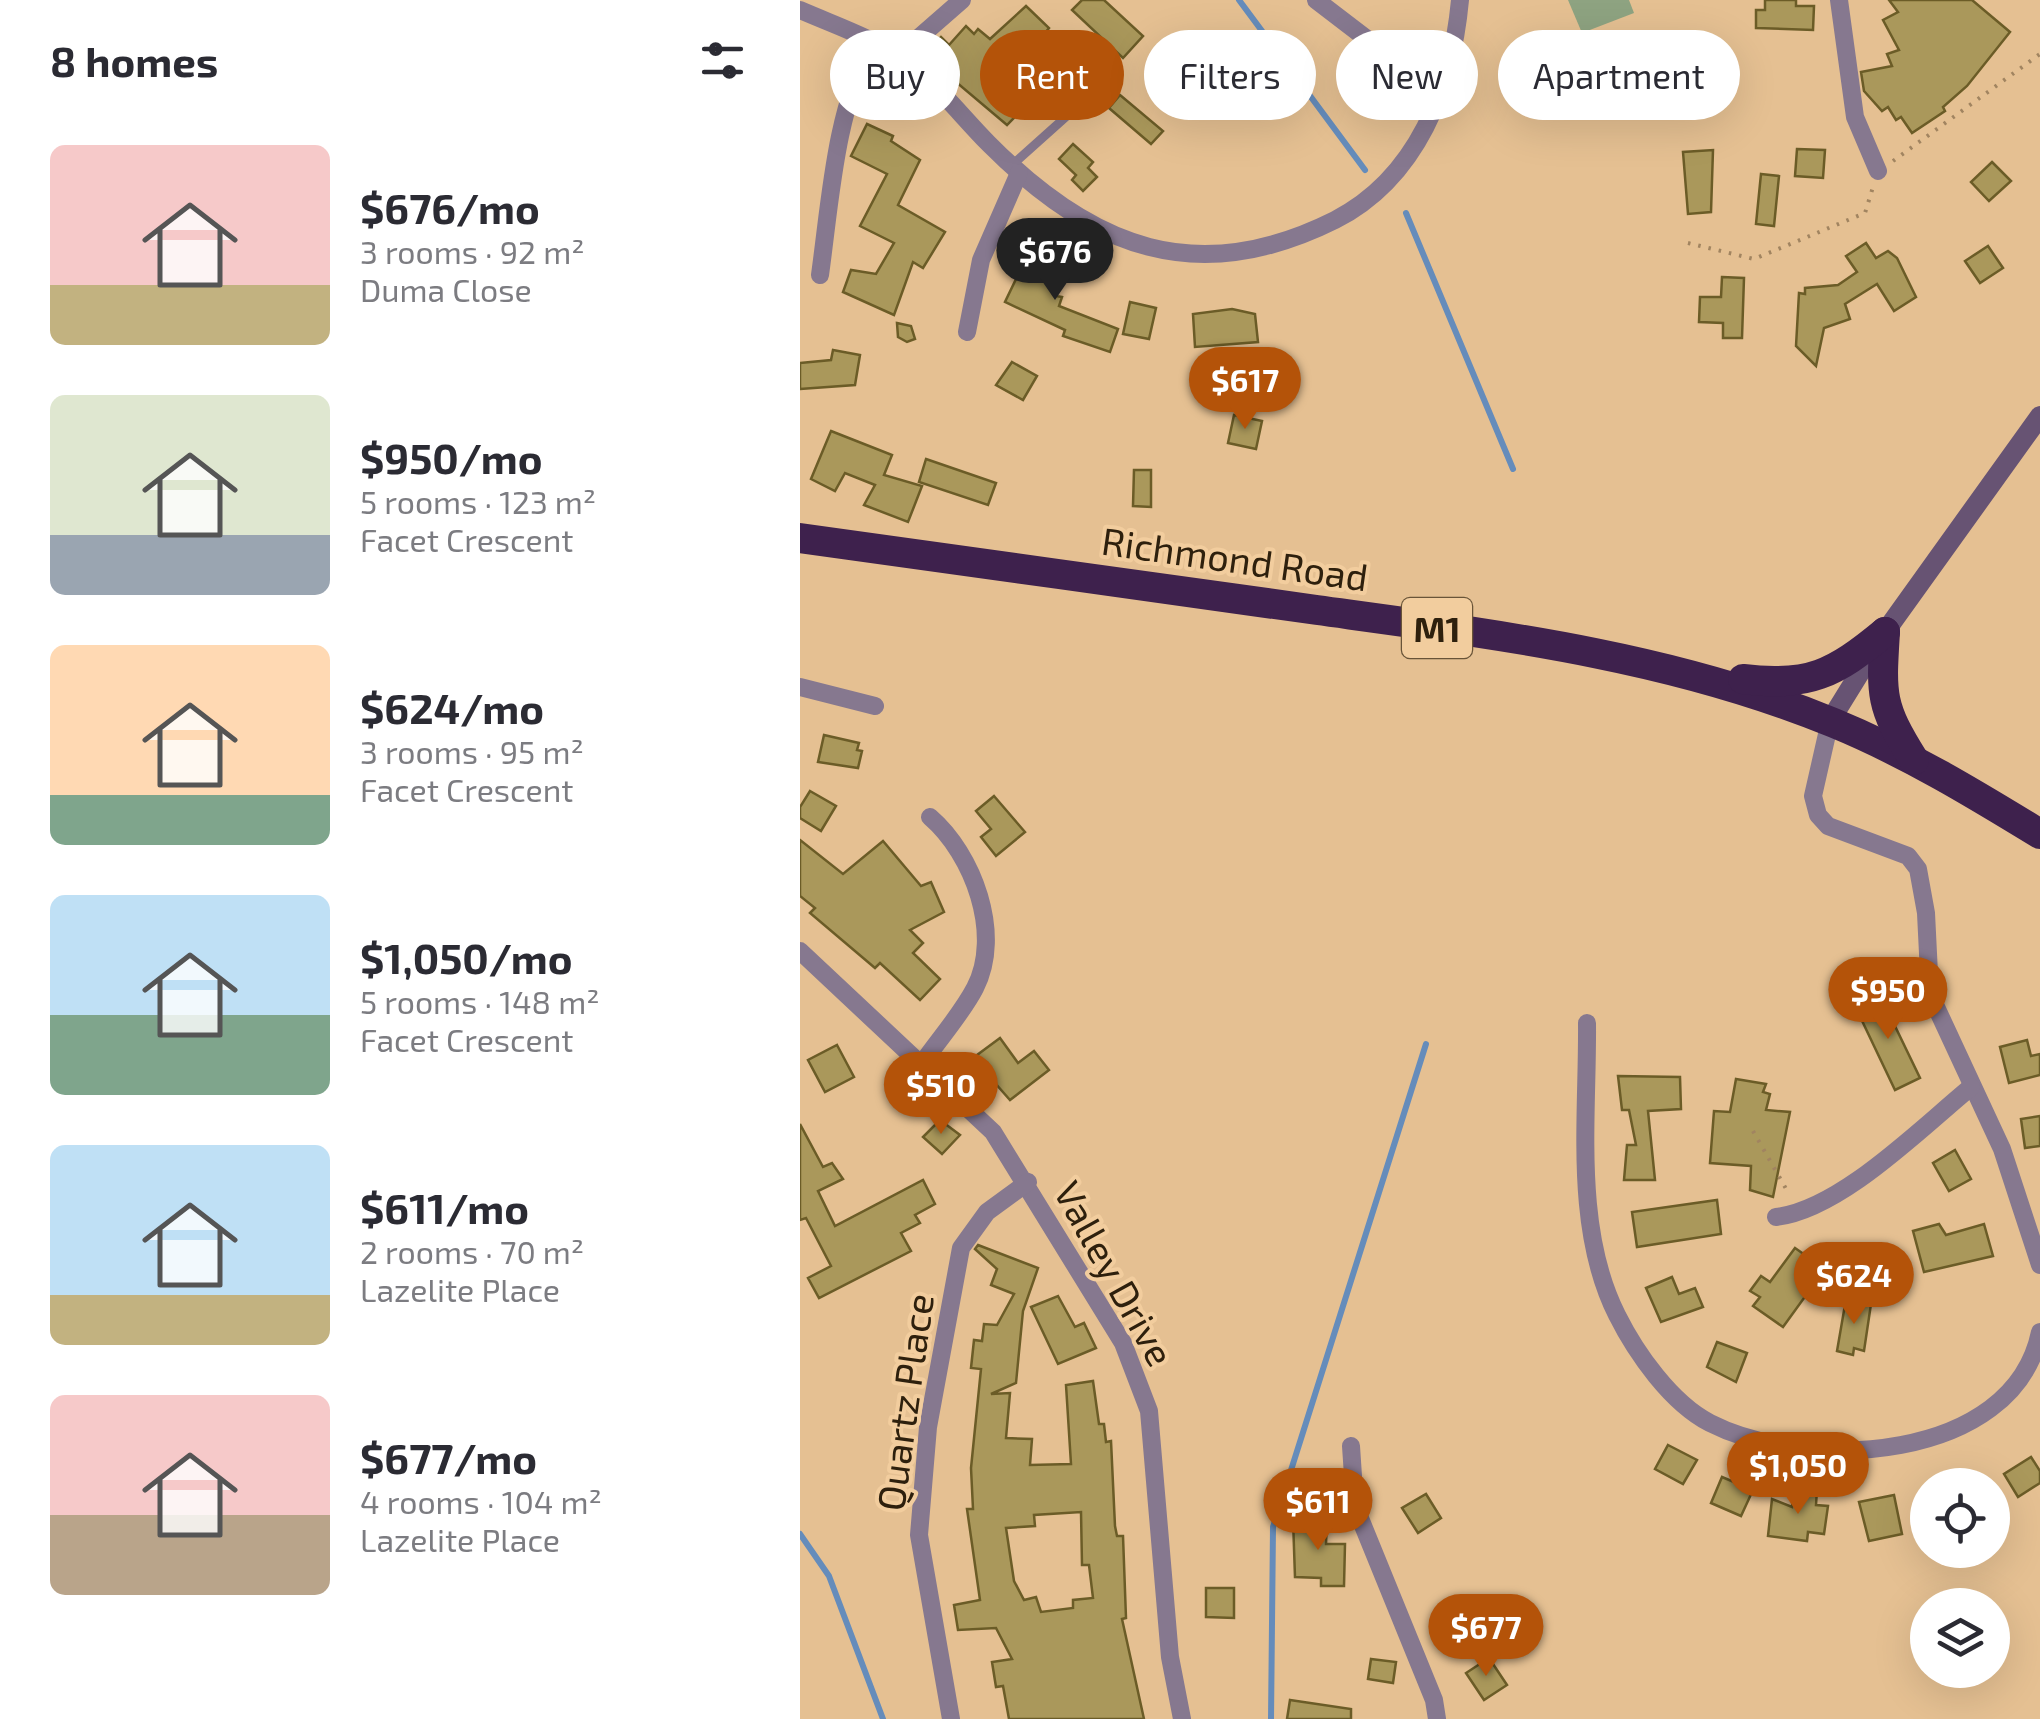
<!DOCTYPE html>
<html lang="en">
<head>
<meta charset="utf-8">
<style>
  body { margin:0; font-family:"Exo 2",sans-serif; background:#f7f7f7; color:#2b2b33; height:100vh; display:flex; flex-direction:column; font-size:38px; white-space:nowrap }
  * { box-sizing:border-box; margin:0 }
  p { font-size:32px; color:#7c7c81 }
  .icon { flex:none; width:55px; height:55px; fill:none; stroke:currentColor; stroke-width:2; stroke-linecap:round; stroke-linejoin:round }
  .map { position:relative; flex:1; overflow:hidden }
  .panel { display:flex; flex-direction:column; background:#fff; width:800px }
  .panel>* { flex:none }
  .banner { position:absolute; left:30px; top:30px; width:950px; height:90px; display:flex; gap:20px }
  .tools { position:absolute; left:1110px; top:1468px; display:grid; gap:20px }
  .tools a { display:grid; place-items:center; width:100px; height:100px; border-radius:50%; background:#fff; box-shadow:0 10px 40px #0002; font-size:50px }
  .price { position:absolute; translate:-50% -85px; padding:0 22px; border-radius:35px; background:#b45309; color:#fff; font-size:32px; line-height:65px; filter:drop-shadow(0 2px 5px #0008) }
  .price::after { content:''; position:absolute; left:50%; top:60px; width:30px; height:22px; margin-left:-15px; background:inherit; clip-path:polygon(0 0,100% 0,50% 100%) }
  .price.active { background:#222; color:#fff }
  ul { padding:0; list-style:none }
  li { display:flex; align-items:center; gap:30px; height:250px; padding:0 50px }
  li span { display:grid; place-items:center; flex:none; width:280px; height:200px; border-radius:15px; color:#555 }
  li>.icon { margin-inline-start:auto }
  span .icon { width:120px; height:120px; fill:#fffc; stroke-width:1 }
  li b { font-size:42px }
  h2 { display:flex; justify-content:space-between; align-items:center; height:120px; padding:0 50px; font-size:42px }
  .chip { padding:0 35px; border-radius:45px; background:#fff; box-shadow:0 10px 40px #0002; font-size:35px; line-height:90px }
  .chip.active { background:#b45309; color:#fff }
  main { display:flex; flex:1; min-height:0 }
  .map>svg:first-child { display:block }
  .green { fill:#8ea381 }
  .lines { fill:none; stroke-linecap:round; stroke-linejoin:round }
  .stream { stroke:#658cbb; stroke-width:6 }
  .building { fill:#aa985b; stroke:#6b5c27; stroke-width:2.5; fill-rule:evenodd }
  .path { stroke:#a18460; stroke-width:4; stroke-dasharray:2.5 8; stroke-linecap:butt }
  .lane { stroke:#86788f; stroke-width:9 }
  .street { stroke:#86788f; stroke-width:18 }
  .secondary { stroke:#675373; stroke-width:20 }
  .highway { stroke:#3e214d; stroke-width:30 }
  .labels { text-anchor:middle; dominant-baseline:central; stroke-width:8; stroke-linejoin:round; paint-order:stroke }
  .shield { fill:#f2cd9e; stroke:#695438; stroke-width:2.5 }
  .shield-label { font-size:35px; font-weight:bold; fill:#2e200d }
  .street-label { font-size:38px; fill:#2e200d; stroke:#f2cd9e }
</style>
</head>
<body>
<main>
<section class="panel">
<h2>8 homes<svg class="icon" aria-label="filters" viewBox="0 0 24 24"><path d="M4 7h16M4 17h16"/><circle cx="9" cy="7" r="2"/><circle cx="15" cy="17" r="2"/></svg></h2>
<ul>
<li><span style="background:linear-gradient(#f6c9c9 70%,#c2b280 0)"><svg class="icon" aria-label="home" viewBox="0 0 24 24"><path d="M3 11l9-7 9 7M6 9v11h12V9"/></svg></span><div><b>$676/mo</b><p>3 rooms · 92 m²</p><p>Duma Close</p></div></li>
<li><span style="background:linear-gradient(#dfe7d0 70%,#9aa5b1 0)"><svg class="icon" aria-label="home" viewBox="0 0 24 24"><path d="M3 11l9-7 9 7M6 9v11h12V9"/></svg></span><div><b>$950/mo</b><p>5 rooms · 123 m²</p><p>Facet Crescent</p></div></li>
<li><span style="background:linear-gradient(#ffd9b3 75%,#7fa58c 0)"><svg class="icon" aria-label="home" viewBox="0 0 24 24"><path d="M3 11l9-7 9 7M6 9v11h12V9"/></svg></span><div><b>$624/mo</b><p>3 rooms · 95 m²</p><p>Facet Crescent</p></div></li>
<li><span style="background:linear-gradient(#bfe0f5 60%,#7fa58c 0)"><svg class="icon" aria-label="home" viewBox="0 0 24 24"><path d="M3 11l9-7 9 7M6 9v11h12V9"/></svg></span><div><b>$1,050/mo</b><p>5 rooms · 148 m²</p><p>Facet Crescent</p></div></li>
<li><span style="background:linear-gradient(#bfe0f5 75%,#c2b280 0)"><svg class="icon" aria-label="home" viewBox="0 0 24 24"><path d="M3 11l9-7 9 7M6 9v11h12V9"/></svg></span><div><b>$611/mo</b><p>2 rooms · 70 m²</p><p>Lazelite Place</p></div></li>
<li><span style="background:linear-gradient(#f6c9c9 60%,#b9a48a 0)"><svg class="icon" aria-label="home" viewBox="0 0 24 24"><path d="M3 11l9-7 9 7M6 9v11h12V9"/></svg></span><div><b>$677/mo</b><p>4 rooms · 104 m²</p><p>Lazelite Place</p></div></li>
</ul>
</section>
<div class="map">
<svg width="1240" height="1719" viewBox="0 0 1240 1719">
  <rect width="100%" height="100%" fill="#e5c092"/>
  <path class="green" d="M768 0H829L834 13 782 33Z"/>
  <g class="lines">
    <g class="stream">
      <path d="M439 0 565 170"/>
      <path d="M606 213 713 469"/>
      <path d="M0 1534 29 1576 83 1719"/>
      <path d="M471 1719 473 1527 626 1044"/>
    </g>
  </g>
  <g class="building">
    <path d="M282 0H304L343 36 323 58 272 10Z"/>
    <path d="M965 0H996V6H1014L1013 30 956 28V10H965Z"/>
    <path d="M1089 0H1172L1210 32 1167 86 1143 107 1145 111 1112 133 1101 117 1096 120 1088 107 1082 111 1064 91 1061 72 1092 66 1087 54 1099 50 1083 20 1098 12Z"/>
    <path d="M226 6 249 28 210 76 233 98 207 125 124 55 141 37 149 45 166 26 174 34 178 29 190 39Z"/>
    <path d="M320 95 363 131 351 144 309 108Z"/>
    <path d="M67 124 93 136 91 141 120 160 98 205 145 232 123 268 113 262 94 315 43 292 51 270 76 274 94 243 60 226 87 174 51 156Z"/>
    <path d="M273 144 293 162 288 168 297 177 283 191 272 180 276 175 259 159Z"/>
    <path d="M997 149 1025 150 1023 178 995 176Z"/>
    <path d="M913 150 911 212 888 214 883 152Z"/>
    <path d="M1192 162 1211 181 1189 201 1171 182Z"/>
    <path d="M961 174 979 176 974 226 956 224Z"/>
    <path d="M1066 243 1076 258 1088 251 1097 258 1116 297 1094 311 1077 284 1045 304 1050 319 1024 328 1016 366 996 346 999 293 1005 294V288L1038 285 1057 272 1046 256Z"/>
    <path d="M1188 246 1203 268 1180 283 1165 261Z"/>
    <path d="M230 250 256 263 263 274 255 284 260 286 256 296 262 297 259 306 318 329 310 352 263 336 265 330 205 302Z"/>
    <path d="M922 277 944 278 942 338H923V323L899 322 900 297H921Z"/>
    <path d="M330 302 356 308 349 339 323 334Z"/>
    <path d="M432 309 455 314 458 342 395 347 393 314Z"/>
    <path d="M97 323 111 326 115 339 107 342 98 337Z"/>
    <path d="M33 350 60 355 55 385 0 389V363L31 360Z"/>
    <path d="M212 362 237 376 223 400 196 385Z"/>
    <path d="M434 415 462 421 456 449 428 443Z"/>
    <path d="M31 431 92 455 84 475 122 486 108 522 64 505 75 485 45 473 35 491 11 479Z"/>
    <path d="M126 459 196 483 188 505 119 482Z"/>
    <path d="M334 470H351V507L333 506Z"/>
    <path d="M24 735 59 743 57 750 62 751 58 768 18 762Z"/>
    <path d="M10 791 36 806 21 831 0 818V807Z"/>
    <path d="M194 796 225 832 196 856 181 837 191 829 176 811Z"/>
    <path d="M0 840 43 874 83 841 121 886 131 882 144 912 110 930 123 943 113 953 140 979 120 1000 80 963 75 968 10 913 15 908 0 896Z"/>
    <path d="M1080 995 1120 1078 1095 1090 1055 1006Z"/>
    <path d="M200 1038 218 1063 234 1051 249 1070 210 1100 173 1058Z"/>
    <path d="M1227 1040 1231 1056 1240 1054V1075L1209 1083 1200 1047Z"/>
    <path d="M37 1045 54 1077 25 1092 8 1060Z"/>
    <path d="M818 1076 880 1077 881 1109 848 1111 855 1180H824L827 1145H836L829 1110H822Z"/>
    <path d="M936 1079 966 1084 963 1092 970 1094 966 1110 990 1112 973 1197 950 1190 951 1166 910 1163 914 1111 930 1112Z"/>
    <path d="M1240 1116V1146L1225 1148 1221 1119Z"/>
    <path d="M140 1120 160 1135 142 1154 123 1137Z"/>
    <path d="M0 1124 23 1167 32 1163 43 1179 18 1191 35 1226 123 1180 135 1204 115 1215 120 1223 101 1233 111 1251 19 1298 8 1278 31 1266 6 1218 0 1220Z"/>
    <path d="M1155 1150 1171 1179 1149 1191 1133 1163Z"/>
    <path d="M917 1200 921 1234 837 1247 832 1212Z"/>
    <path d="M1139 1224 1146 1235 1184 1224 1193 1256 1124 1272 1113 1231Z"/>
    <path d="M178 1245 238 1268 223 1311 216 1383 191 1394 210 1393 206 1438 232 1439 230 1465 271 1464 266 1385 293 1381 299 1424H304L306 1442 311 1441 315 1526 317 1536H323L326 1618 322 1619 344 1719H209L203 1686 196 1687 192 1662 212 1659 196 1628 158 1630 154 1605 180 1600 167 1509H173L171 1468 181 1369 171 1368 174 1340 182 1341 184 1324 197 1325 214 1294 191 1285 197 1269 175 1249ZM281 1512 282 1565H289L293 1598 273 1600V1608L241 1612 236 1597 224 1600 214 1581 206 1528 235 1526 234 1515Z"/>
    <path d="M995 1248 1025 1269 983 1327 953 1306 960 1297 950 1291 961 1276 970 1282Z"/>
    <path d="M872 1277 879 1294 895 1288 903 1307 861 1322 846 1288Z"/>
    <path d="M258 1296 275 1327 284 1323 296 1348 258 1364 231 1307Z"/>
    <path d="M1046 1299 1071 1304 1064 1351 1054 1348 1053 1355 1037 1351Z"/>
    <path d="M917 1342 947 1353 936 1382 907 1367Z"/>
    <path d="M868 1445 897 1460 883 1484 855 1469Z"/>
    <path d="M1231 1457 1240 1471V1483L1218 1497 1204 1474Z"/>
    <path d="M922 1477 953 1490 941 1516 911 1503Z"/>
    <path d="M994 1488 1017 1490 1016 1505 1028 1506 1024 1534 1008 1532 1007 1541 968 1536 972 1499 992 1507Z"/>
    <path d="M626 1494 641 1518 618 1533 602 1508Z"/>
    <path d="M1094 1495 1102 1534 1069 1541 1059 1502Z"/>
    <path d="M493 1519 527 1520 526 1544H545L544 1586H521V1578L495 1577Z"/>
    <path d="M406 1588H434V1618L406 1617Z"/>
    <path d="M689 1658 707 1685 684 1700 666 1673Z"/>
    <path d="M571 1659 596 1662 593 1683 568 1679Z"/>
    <path d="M490 1700 551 1709V1719H487Z"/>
  </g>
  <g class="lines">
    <g class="path">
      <path d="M1093 161 1240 54"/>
      <path d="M888 243 954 259 1065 213 1073 187"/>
      <path d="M953 1131 989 1194"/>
    </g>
    <path class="lane" d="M211 166 316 72"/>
    <g class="street">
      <path d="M516 0 640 95"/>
      <path d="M1039 0 1055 117 1078 171"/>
      <path d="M0 10C32 24 67 36 97 54 131 76 160 115 189 144 292 248 397 289 535 220 617 178 652 88 660 0"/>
      <path d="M99 55 162 0"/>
      <path d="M20 275C31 195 35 114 72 42"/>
      <path d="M167 332 181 260 219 173"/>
      <path d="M0 687 75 706"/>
      <path d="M1030 721 1013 796 1018 815 1028 826 1108 856 1118 869 1126 913 1130 994 1202 1149 1240 1265"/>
      <path d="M0 951 193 1132 323 1343 349 1411 370 1657 382 1719"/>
      <path d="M787 1023C788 1117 773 1228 817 1315 836 1353 871 1403 910 1423 1006 1472 1213 1463 1240 1332"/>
      <path d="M121 1065C138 1040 161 1015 175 988 203 934 173 854 130 817"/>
      <path d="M976 1217C1040 1210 1121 1128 1171 1087"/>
      <path d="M551 1446 555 1506 634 1700 637 1719"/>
      <path d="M151 1719 119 1535 128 1427 161 1248 187 1212 228 1182"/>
    </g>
    <path class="secondary" d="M1030 721 1085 632 1240 416"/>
    <g class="highway">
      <path d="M0 538C172 562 345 586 517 610 692 634 869 655 1034 723 1107 753 1173 793 1240 834"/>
      <path d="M1085 632C1081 695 1080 706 1114 760"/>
      <path d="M943 679C1009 687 1034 674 1085 632"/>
    </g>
  </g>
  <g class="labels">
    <rect class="shield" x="602" y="598" width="70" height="60" rx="8"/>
    <g class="shield-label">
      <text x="637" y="628">M1</text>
    </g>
    <g class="street-label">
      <text transform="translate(435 558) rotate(8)">Richmond Road</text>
      <text transform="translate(315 1273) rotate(61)">Valley Drive</text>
      <text transform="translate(104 1402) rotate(-82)">Quartz Place</text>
    </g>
  </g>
</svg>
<div class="tools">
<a><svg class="icon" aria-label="locate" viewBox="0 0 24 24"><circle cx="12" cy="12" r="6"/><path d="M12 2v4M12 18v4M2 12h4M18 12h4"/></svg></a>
<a><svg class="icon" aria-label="layers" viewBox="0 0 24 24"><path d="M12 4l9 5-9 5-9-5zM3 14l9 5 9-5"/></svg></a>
</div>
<b class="price active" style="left:255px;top:303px">$676</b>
<b class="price" style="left:445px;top:432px">$617</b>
<b class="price" style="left:1088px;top:1042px">$950</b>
<b class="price" style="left:141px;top:1137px">$510</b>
<b class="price" style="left:1054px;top:1327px">$624</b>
<b class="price" style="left:998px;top:1517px">$1,050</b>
<b class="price" style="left:518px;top:1553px">$611</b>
<b class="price" style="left:686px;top:1679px">$677</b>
<div class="banner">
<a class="chip">Buy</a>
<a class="chip active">Rent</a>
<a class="chip">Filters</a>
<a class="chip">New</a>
<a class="chip">Apartment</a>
</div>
</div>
</main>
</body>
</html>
